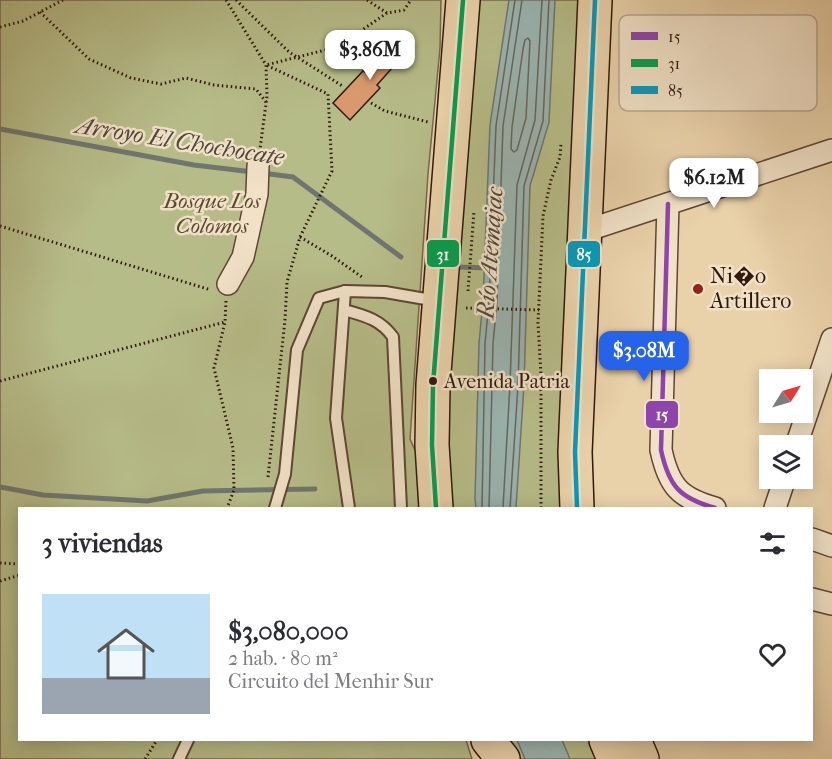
<!DOCTYPE html>
<html lang="es">
<head>
<meta charset="utf-8">
<style>
  body { margin:0; font-family:"IM FELL French Canon",serif; background:#f2f2f3; color:#2b2b33; height:100vh; display:flex; flex-direction:column; font-size:22px; white-space:nowrap }
  * { box-sizing:border-box; margin:0 }
  p { font-size:20px; color:#7c7c81 }
  .icon { flex:none; width:33px; height:33px; fill:none; stroke:currentColor; stroke-width:2; stroke-linecap:round; stroke-linejoin:round }
  .map { position:relative; flex:1; overflow:hidden }
  .sheet { position:absolute; left:18px; top:507px; width:795px; height:234px; display:flex; flex-direction:column; background:#fff; border-radius:0px; box-shadow:0 3px 15px #0003 }
  .sheet>* { flex:none }
  .needle { width:39px; rotate:53deg }
  .tools { position:absolute; left:759px; top:369px; display:grid; gap:12px }
  .tools a { display:grid; place-items:center; width:54px; height:54px; border-radius:0px; background:#fff; box-shadow:0 3px 15px #0003; font-size:30px }
  .price { position:absolute; translate:-50% -51px; padding:0 14px; border-radius:12px; background:#fff; color:#222; font-size:20px; line-height:39px; filter:drop-shadow(0 2px 3px #0008) }
  .price::after { content:''; position:absolute; left:50%; top:36px; width:18px; height:14px; margin-left:-9px; background:inherit; clip-path:polygon(0 0,100% 0,50% 100%) }
  .price.on { background:#2563eb; color:#fff }
  ul { padding:0; list-style:none }
  li { display:flex; align-items:center; gap:18px; height:150px; padding:0 24px }
  li+li { border-top:2px solid #e1e1e2 }
  li span { display:grid; place-items:center; flex:none; width:168px; height:120px; border-radius:0px; color:#555 }
  li>.icon { margin-inline-start:auto }
  span .icon { width:72px; height:72px; fill:#fffc; stroke-width:1 }
  li b { font-size:26px }
  h2 { display:flex; justify-content:space-between; align-items:center; height:72px; padding:0 24px; font-size:26px }
  .map>svg:first-child { display:block }
  .green { fill:#b6bc88; stroke:#746a4a; stroke-width:1.5 }
  .water { fill:#9ab5b1; stroke:#70766f; stroke-width:1.5 }
  .lines { fill:none; stroke-linecap:round; stroke-linejoin:round }
  .shore { stroke:#66665f; stroke-width:1.5 }
  .stream { stroke:#70766f; stroke-width:5 }
  .building { fill:#da996d; stroke:#31180d; stroke-width:1.5 }
  .lane-casing { stroke:#5f4634; stroke-width:14 }
  .street-casing { stroke:#5f4634; stroke-width:24 }
  .primary-casing { stroke:#31180d; stroke-width:36 }
  .path { stroke:#31180d; stroke-width:3; stroke-dasharray:1.5 3; stroke-linecap:butt }
  .lane { stroke:#f1e1c7; stroke-width:10 }
  .street { stroke:#f1e1c7; stroke-width:21 }
  .primary { stroke:#e9d1a9; stroke-width:33 }
  .bus-1-casing { stroke:#f1e1c7; stroke-width:9 }
  .bus-2-casing { stroke:#f1e1c7; stroke-width:9 }
  .bus-3-casing { stroke:#f1e1c7; stroke-width:9 }
  .bus-1 { stroke:#8e44ad; stroke-width:4.5 }
  .bus-2 { stroke:#029f4e; stroke-width:4.5 }
  .bus-3 { stroke:#059abb; stroke-width:4.5 }
  .poi-dot { fill:#8f2418; stroke:#f1e1c7; stroke-width:2 }
  .bus-dot { fill:#31180d; stroke:#f1e1c7; stroke-width:2 }
  .labels { text-anchor:middle; dominant-baseline:central; stroke-width:5; stroke-linejoin:round; paint-order:stroke }
  .bus-label { font-size:20px; fill:#31180d; stroke:#f1e1c7; text-anchor:start }
  .park-label { font-size:22px; font-style:italic; fill:#594932; stroke:#f1e1c7 }
  .poi-label { font-size:22px; fill:#31180d; stroke:#f1e1c7; text-anchor:start }
  .water-label { font-size:24px; font-style:italic; fill:#50473e; stroke:#f1e1c7 }
  .key { fill:#f1e1c7; stroke:#b7a58f; stroke-width:1.5 }
  .key-label { font-size:16px; fill:#31180d }
  .line-badge { stroke:#f1e1c7; stroke-width:2 }
  .badge-label { font-size:16px; text-anchor:middle; font-weight:bold; fill:#fff }
</style>
</head>
<body>
<div class="map">
<svg width="832" height="759" viewBox="0 0 832 759">
  <rect width="100%" height="100%" fill="#e9d1a9"/>
  <filter id="stains"><feTurbulence type="fractalNoise" baseFrequency=".00333" numOctaves="4"/><feColorMatrix values="0 0 0 0 .2 0 0 0 0 .09 0 0 0 0 .02 0 0 0 .5 -.17"/></filter>
  <radialGradient id="worn" r=".72"><stop offset=".6" stop-color="#630" stop-opacity="0"/><stop offset="1" stop-color="#630" stop-opacity=".3"/></radialGradient>
  <g class="green">
    <path d="M0 0H441L440 48 428 174 410 439 422 466 425 508H20V740H466L472 759H0Z"/>
    <path d="M471 0H581L562 358 569 508H445L455 196Z"/>
    <path d="M491 740H588L600 759H499Z"/>
  </g>
  <g class="water">
    <path d="M509 0H555L549 122 530 186 524 385 516 508H476L475 499 479 343 483 301 490 125Z"/>
    <path d="M517 740H562L570 759H525Z"/>
  </g>
  <g class="lines">
    <g class="shore">
      <path d="M528 38 530 41 526 118 517 150 514 152 511 149 512 127 523 49 525 40Z"/>
      <path d="M482 508 485 344 489 301 496 126 515 0"/>
      <path d="M489 508 493 344 497 301 503 126 522 0"/>
      <path d="M503 508 510 384 517 185 535 120 542 0"/>
      <path d="M510 508 518 385 524 186 543 121 549 0"/>
    </g>
    <g class="stream">
      <path d="M0 129 194 165 253 172"/>
      <path d="M262 173 293 177 401 257"/>
      <path d="M456 267 490 268"/>
      <path d="M0 487 43 495 147 501 203 491 315 489"/>
    </g>
  </g>
  <path class="building" d="M394 39 409 49 377 85 380 88 350 120 333 103 363 71 365 72Z"/>
  <g class="lines">
    <defs>
      <g id="lane">
        <path d="M344 310C365 316 380 319 393 337L401 508"/>
        <path d="M275 508 285 474 297 350 319 298 345 291"/>
        <path d="M349 508 336 418 345 291 385 292 437 301"/>
        <path d="M179 759 188 740"/>
      </g>
      <g id="street">
        <path d="M668 204 661 450C669 487 680 498 715 508"/>
        <path d="M585 231 832 150"/>
        <path d="M228 284 243 257 257 194 258 166"/>
        <path d="M796 446 832 339"/>
        <path d="M775 508 785 478"/>
        <path d="M812 539 832 546"/>
        <path d="M812 599 832 604"/>
      </g>
      <g id="primary">
        <path d="M436 508 432 445 433 385 463 0"/>
        <path d="M577 508 575 452 595 0"/>
        <path d="M488 740 503 759"/>
        <path d="M606 740 614 759"/>
        <path d="M634 740 642 759"/>
      </g>
    </defs>
    <use href="#lane" class="lane-casing"/>
    <use href="#street" class="street-casing"/>
    <use href="#primary" class="primary-casing"/>
    <g class="path">
      <path d="M226 0 266 65 267 96 260 149"/>
      <path d="M236 0 289 52 344 87"/>
      <path d="M367 0 387 13"/>
      <path d="M40 12 89 59 131 78 161 84 186 78 214 85 256 89 266 102"/>
      <path d="M0 27 23 21 63 0"/>
      <path d="M371 103 385 111 428 122"/>
      <path d="M0 226 211 290"/>
      <path d="M300 237 332 256 362 277"/>
      <path d="M468 291 474 211"/>
      <path d="M226 301 225 322 214 368 233 448 234 490 227 508"/>
      <path d="M466 308 539 310"/>
      <path d="M0 381 225 322"/>
      <path d="M268 477 285 320 287 282 300 237 332 171 328 94 266 65 337 47 387 13 404 10 411 0"/>
      <path d="M541 508V375L538 323 543 216 551 180 560 157 561 144"/>
      <path d="M0 563 20 564"/>
      <path d="M0 581 20 575"/>
      <path d="M145 759 157 740"/>
    </g>
    <use href="#lane" class="lane"/>
    <use href="#street" class="street"/>
    <use href="#primary" class="primary"/>
    <defs>
      <path id="bus-1" d="M668 204 661 450C669 487 680 498 715 508"/>
      <path id="bus-2" d="M436 508 432 445 433 385 463 0"/>
      <path id="bus-3" d="M577 508 575 452 595 0"/>
    </defs>
    <use href="#bus-1" class="bus-1-casing"/>
    <use href="#bus-2" class="bus-2-casing"/>
    <use href="#bus-3" class="bus-3-casing"/>
    <use href="#bus-1" class="bus-1"/>
    <use href="#bus-2" class="bus-2"/>
    <use href="#bus-3" class="bus-3"/>
  </g>
  <circle class="poi-dot" cx="698" cy="289" r="6"/>
  <circle class="bus-dot" cx="433" cy="381" r="5"/>
  <g class="labels">
    <g class="bus-label">
      <text x="444" y="381">Avenida Patria</text>
    </g>
    <g class="park-label">
      <text x="212" y="201">Bosque Los<tspan x="212" dy="25">Colomos</tspan></text>
    </g>
    <g class="poi-label">
      <text x="710" y="276">Ni�o<tspan x="710" dy="25">Artillero</tspan></text>
    </g>
    <g class="water-label">
      <text transform="translate(180 141) rotate(9)">Arroyo El Chochocate</text>
      <text transform="translate(490 253) rotate(-86)">Río Atemajac</text>
    </g>
  </g>
  <rect x="619" y="15" width="198" height="96" rx="9" class="key"/>
  <rect x="631" y="32" width="27" height="8" fill="#8e44ad"/>
  <rect x="631" y="59" width="27" height="8" fill="#029f4e"/>
  <rect x="631" y="86" width="27" height="8" fill="#059abb"/>
  <g class="key-label">
    <text x="668" y="42">15</text>
    <text x="668" y="69">31</text>
    <text x="668" y="96">85</text>
  </g>
  <g class="line-badge">
    <rect x="426" y="239" width="34" height="29" rx="6" fill="#029f4e"/>
    <rect x="567" y="240" width="34" height="28" rx="6" fill="#059abb"/>
    <rect x="645" y="400" width="34" height="29" rx="6" fill="#8e44ad"/>
  </g>
  <g class="badge-label">
    <text x="443" y="260">31</text>
    <text x="584" y="260">85</text>
    <text x="662" y="420">15</text>
  </g>
  <rect width="100%" height="100%" filter="url(#stains)"/>
  <rect width="100%" height="100%" fill="url(#worn)"/>
</svg>
<div class="tools">
<a><svg class="needle" viewBox="-14 -14 28 28"><path d="M0-13l5 13h-10z" fill="#e53935"/><path d="M0 13l5-13h-10z" fill="#7c7c81"/></svg></a>
<a><svg class="icon" aria-label="layers" viewBox="0 0 24 24"><path d="M12 4l9 5-9 5-9-5zM3 14l9 5 9-5"/></svg></a>
</div>
<b class="price" style="left:370px;top:81px">$3.86M</b>
<b class="price" style="left:714px;top:209px">$6.12M</b>
<b class="price on" style="left:644px;top:382px">$3.08M</b>
<section class="sheet">
<h2>3 viviendas<svg class="icon" aria-label="filters" viewBox="0 0 24 24"><path d="M4 7h16M4 17h16"/><circle cx="9" cy="7" r="2"/><circle cx="15" cy="17" r="2"/></svg></h2>
<ul>
<li><span style="background:linear-gradient(#bfe0f5 70%,#9aa5b1 0)"><svg class="icon" aria-label="home" viewBox="0 0 24 24"><path d="M3 11l9-7 9 7M6 9v11h12V9"/></svg></span><div><b>$3,080,000</b><p>2 hab. · 80 m²</p><p>Circuito del Menhir Sur</p></div><svg class="icon" aria-label="heart" viewBox="0 0 24 24"><path d="M12 20l-8-8c-3-5 5-10 8-4 3-6 11-1 8 4z"/></svg></li>
</ul>
</section>
</div>
</body>
</html>
